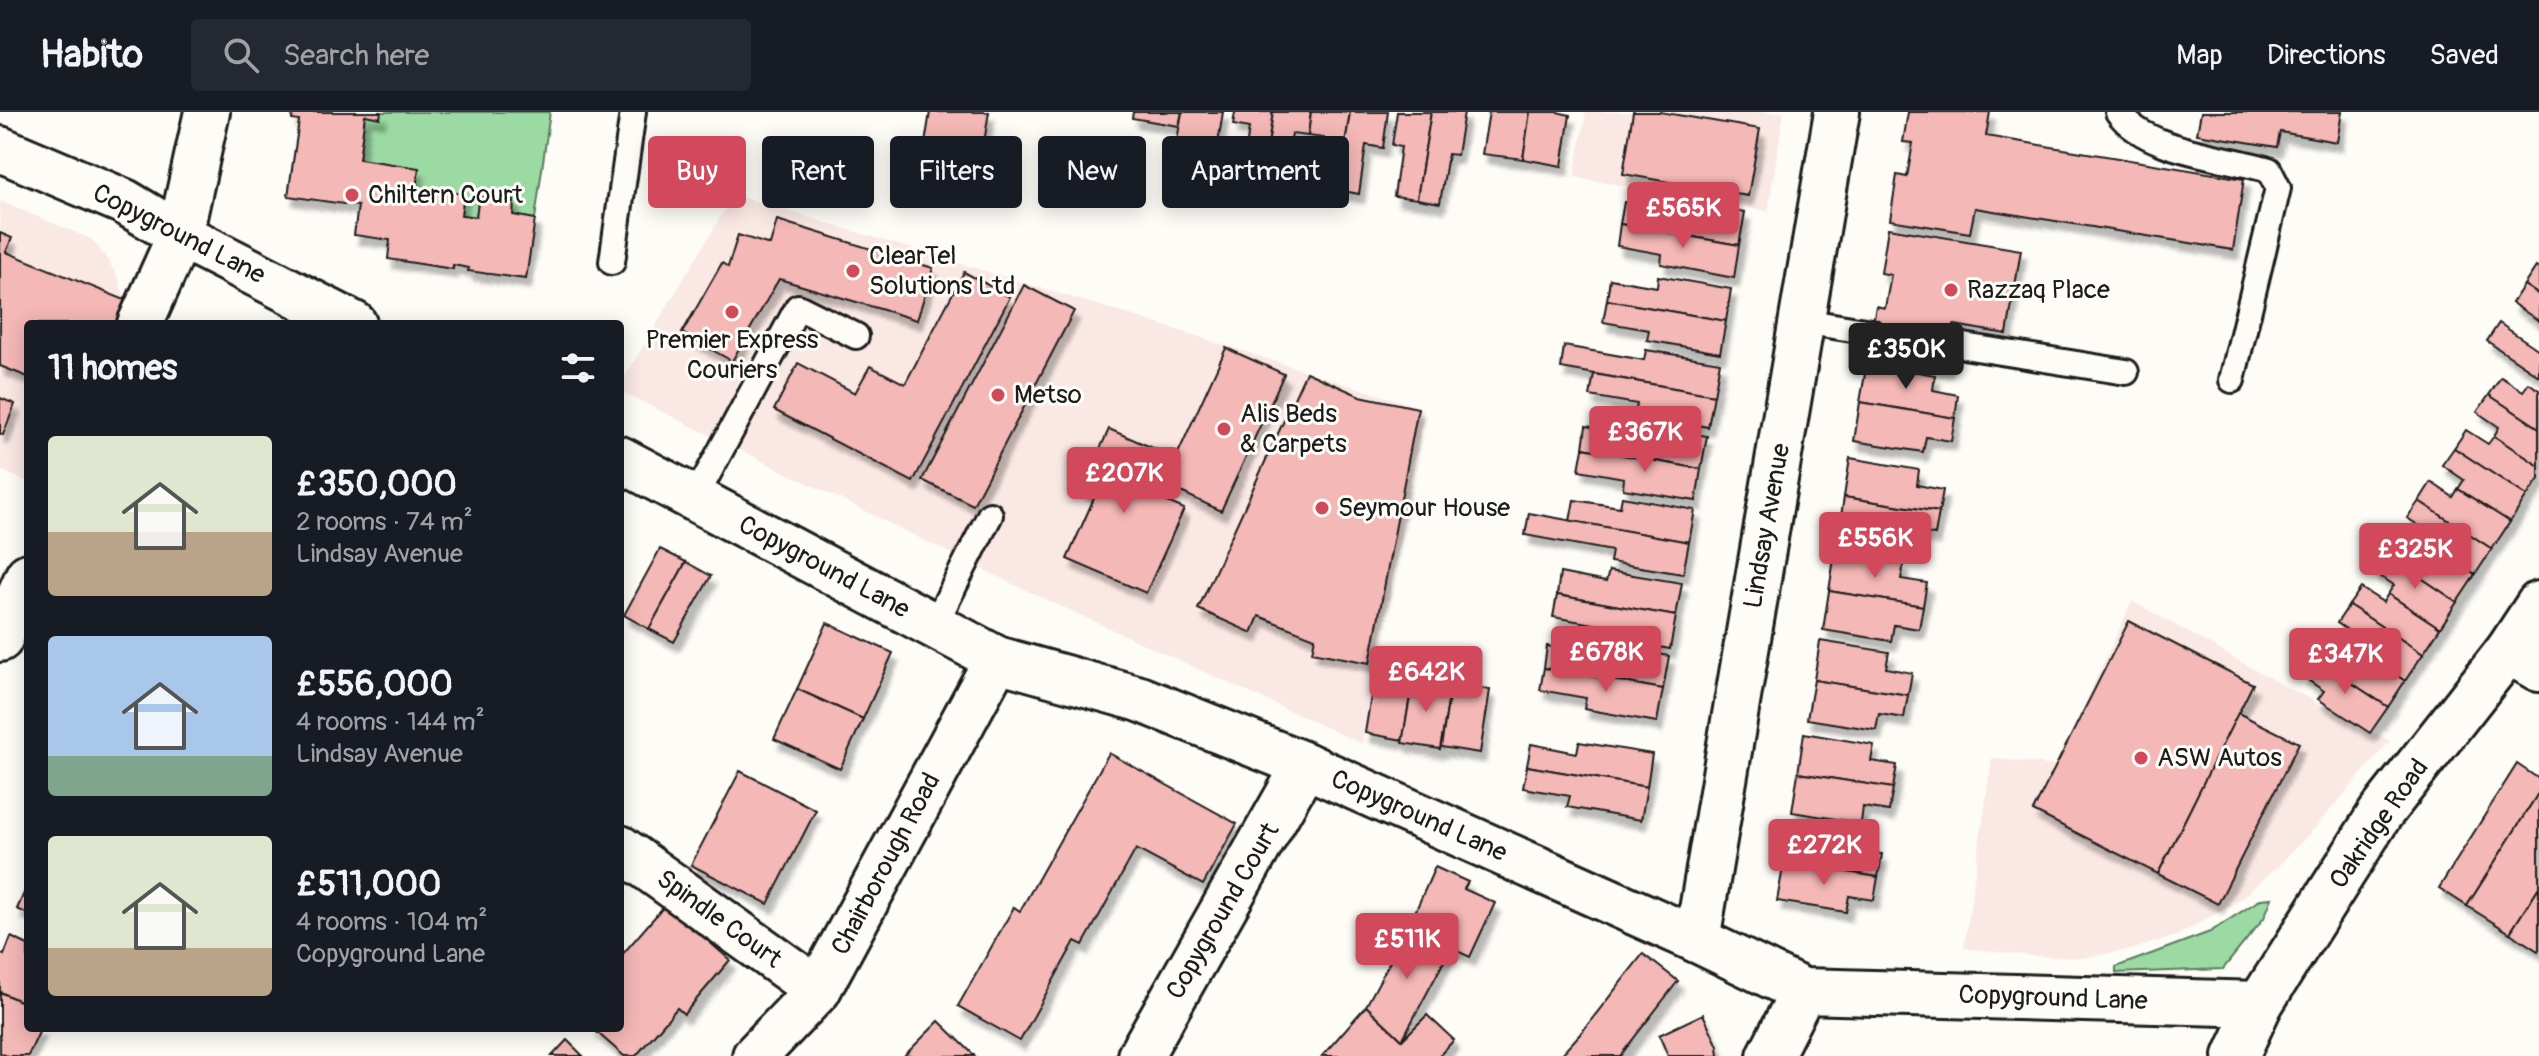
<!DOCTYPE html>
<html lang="en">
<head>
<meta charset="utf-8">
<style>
  body { margin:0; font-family:Pangolin,sans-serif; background:#242831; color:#f1f3f6; height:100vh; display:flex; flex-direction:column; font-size:30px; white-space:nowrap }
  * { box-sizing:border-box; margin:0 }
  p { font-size:26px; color:#9ea1a6 }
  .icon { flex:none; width:44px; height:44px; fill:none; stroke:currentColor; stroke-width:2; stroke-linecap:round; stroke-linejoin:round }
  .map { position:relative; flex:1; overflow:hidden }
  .panel { position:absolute; left:24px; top:208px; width:600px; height:712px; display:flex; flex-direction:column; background:#171b24; border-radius:8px; box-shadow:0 4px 20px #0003 }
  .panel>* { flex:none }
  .guide { position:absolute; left:648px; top:24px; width:760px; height:72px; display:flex; gap:16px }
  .price { position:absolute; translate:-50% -68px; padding:0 18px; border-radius:8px; background:#d1495b; color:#fff; font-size:26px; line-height:52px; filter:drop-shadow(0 2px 4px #0008) }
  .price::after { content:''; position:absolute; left:50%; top:48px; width:24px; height:18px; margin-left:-12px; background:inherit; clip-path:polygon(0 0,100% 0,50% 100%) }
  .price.on { background:#222; color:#fff }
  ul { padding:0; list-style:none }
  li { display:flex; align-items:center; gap:24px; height:200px; padding:0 24px }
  li span { display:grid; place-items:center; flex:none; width:224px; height:160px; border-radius:8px; color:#555 }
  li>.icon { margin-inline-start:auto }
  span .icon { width:96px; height:96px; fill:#fffc; stroke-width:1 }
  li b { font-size:34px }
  h2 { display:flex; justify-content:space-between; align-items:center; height:96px; padding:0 24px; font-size:34px }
  .chip { padding:0 28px; border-radius:8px; background:#171b24; box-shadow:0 4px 20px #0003; font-size:28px; line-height:72px }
  .chip.on { background:#d1495b; color:#fff }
  header { display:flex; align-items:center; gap:48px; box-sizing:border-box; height:112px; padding:0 40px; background:#171b24; border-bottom:2px solid #363941 }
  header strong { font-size:38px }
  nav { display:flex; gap:44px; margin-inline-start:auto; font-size:28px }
  .search { width:560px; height:72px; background:#242831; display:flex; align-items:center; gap:20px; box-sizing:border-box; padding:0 28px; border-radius:8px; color:#9ea1a6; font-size:30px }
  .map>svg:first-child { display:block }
  .built { fill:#fae8e4 }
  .green { fill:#9bdaa3; stroke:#5c7b60; stroke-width:2 }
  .building { fill:#f4b8b6; stroke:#1c1c1c; stroke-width:2; filter:url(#shadow) }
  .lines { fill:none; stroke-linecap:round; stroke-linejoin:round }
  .lane-casing { stroke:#1c1c1c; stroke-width:30 }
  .street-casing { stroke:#1c1c1c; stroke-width:50 }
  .lane { stroke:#fdfcf7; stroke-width:24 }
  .street { stroke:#fdfcf7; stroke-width:44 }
  .poi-dot { fill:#d1495b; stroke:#fdfcf7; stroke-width:3 }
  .labels { text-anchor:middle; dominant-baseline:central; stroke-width:6; stroke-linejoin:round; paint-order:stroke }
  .poi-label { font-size:26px; fill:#1c1c1c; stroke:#fdfcf7; text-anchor:start }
  .street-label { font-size:26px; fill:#1c1c1c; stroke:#fdfcf7 }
</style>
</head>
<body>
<header>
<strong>Habito</strong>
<div class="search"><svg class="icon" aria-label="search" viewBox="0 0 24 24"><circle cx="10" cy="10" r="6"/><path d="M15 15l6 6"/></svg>Search here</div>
<nav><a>Map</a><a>Directions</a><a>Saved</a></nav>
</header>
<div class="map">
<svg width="2539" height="944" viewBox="0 0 2539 944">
  <defs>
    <filter id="shadow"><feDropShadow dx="5" dy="9" stdDeviation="2" flood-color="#0004"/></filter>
  </defs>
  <rect width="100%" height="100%" fill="#fdfcf7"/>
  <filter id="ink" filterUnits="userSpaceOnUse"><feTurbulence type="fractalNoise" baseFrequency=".0125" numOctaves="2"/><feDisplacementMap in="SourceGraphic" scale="16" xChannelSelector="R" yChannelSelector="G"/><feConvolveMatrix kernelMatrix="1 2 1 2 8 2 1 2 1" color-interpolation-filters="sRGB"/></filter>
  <g filter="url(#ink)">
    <g class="built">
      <path d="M1586 0H1784L1768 99 1574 65Z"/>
      <path d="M734 83 1140 206 1424 297 1362 632 1019 475 620 279V273Z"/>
      <path d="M0 89 91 127 105 144 118 165 125 188 115 212H28V370L0 358Z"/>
      <path d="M2132 489 2273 568 2390 629 2315 716 2279 753 2238 789 2176 824 2133 837 2082 846 2032 844 1964 836 1992 646 2056 654Z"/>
    </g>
    <g class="green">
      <path d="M381 0H550L535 107 513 103 514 89 479 85 476 105 461 103 464 82 428 77 425 91 414 89 418 56 359 47 365 3Z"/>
      <path d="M2272 786 2264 806 2223 857 2116 861V855L2210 820 2261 787Z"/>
    </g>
    <g class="building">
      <path d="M293 0H381L380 6 365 3 359 47 419 56 414 89 425 91 428 77 464 82 461 103 476 105 479 85 514 89 513 103 535 107 526 167 468 159 469 156 453 153V157L388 147 390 128 354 123 358 94 288 84 299 9 292 8Z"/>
      <path d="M930 0H989L977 73 920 63Z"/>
      <path d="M1133 0H1182L1179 14 1132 6Z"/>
      <path d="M1182 0H1223L1211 76 1170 69Z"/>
      <path d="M1235 0H1273L1263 67 1242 64 1249 16 1233 13Z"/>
      <path d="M1273 0H1311L1308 24 1292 22 1284 70 1263 67Z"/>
      <path d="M1311 0H1350L1338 78 1316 76 1324 26 1308 24Z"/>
      <path d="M1350 0H1388L1383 36 1366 33 1359 82 1338 78Z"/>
      <path d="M1397 0H1431L1417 87 1394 84 1401 35 1392 33Z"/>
      <path d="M1431 0H1464L1457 43 1448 42 1440 91 1417 87Z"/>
      <path d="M1489 0H1530L1523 47 1482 42Z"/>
      <path d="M1530 0H1557L1570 3 1562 54 1523 47Z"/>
      <path d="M1633 0H1660L1760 17 1748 84 1623 62Z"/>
      <path d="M1908 0H1990L1986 24 2244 67 2233 138 1975 96 1970 121 1890 108 1897 63 1907 65 1913 31 1903 30Z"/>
      <path d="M2201 0H2342L2337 30 2280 20 2277 35 2197 22Z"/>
      <path d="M1672 87 1745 100 1739 133 1620 112 1624 90 1670 98Z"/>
      <path d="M777 108 933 156 917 208 779 167 732 249 682 221 722 151 728 155 738 123 770 133Z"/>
      <path d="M1620 112 1739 133 1734 166 1661 152 1662 142 1617 134Z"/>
      <path d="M1888 116 2021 138 2007 222 1954 213 1947 256 1867 243 1876 194 1885 196 1891 163 1881 161Z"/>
      <path d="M0 121 12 126 6 140 125 188 115 212H28V265L0 254Z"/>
      <path d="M2536 155 2539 157V183L2524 173Z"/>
      <path d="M964 160 1010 185 913 370 774 298 798 251 855 281 870 254 905 272Z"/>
      <path d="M1658 164 1731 177 1726 209 1607 188 1610 167 1657 175Z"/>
      <path d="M1024 173 1074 199 973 393 922 368Z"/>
      <path d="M2524 173 2539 183V209L2512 191Z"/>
      <path d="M1607 188 1726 209 1720 241 1647 228 1649 218 1603 210Z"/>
      <path d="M2499 211 2539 238V264L2487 229Z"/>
      <path d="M1564 234 1644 248 1646 238 1720 250 1714 283 1561 256Z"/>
      <path d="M1226 236 1284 262 1221 399 1164 372Z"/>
      <path d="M1867 251 1935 263 1933 278 1958 283 1955 306 1860 290Z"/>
      <path d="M1306 260 1360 284 1418 296 1370 551 1312 540 1315 526 1259 504 1252 521 1198 497Z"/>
      <path d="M1594 262 1714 283 1708 315 1635 302 1637 292 1590 284Z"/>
      <path d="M2501 265 2523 279 2529 271 2539 278V316L2489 283Z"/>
      <path d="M2489 283 2539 316V354L2494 324 2499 315 2477 300Z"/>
      <path d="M0 286 15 292 3 323 0 322Z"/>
      <path d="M1860 290 1955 306 1951 329 1926 325 1923 340 1854 329Z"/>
      <path d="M1634 311 1707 324 1701 357 1583 336 1586 314 1632 322Z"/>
      <path d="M1109 317 1160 339 1142 379 1184 397 1146 481 1067 447 1095 384 1081 379Z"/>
      <path d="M2466 318 2488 332 2494 324 2539 354V367L2527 384 2454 336Z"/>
      <path d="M1583 336 1701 357 1696 389 1623 377 1624 366 1579 358Z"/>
      <path d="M2454 336 2527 384 2510 410 2458 377 2464 368 2442 353Z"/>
      <path d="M1850 346 1919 358 1917 373 1943 378 1939 400 1844 385Z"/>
      <path d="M2431 370 2453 385 2458 377 2510 410 2492 437 2419 389Z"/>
      <path d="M1622 385 1695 398 1689 430 1570 409 1574 388 1620 395Z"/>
      <path d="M1844 385 1939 400 1935 423 1909 419 1906 435 1838 424Z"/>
      <path d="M2419 389 2492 437 2475 463 2423 430 2429 420 2407 406Z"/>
      <path d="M1529 401 1689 430 1683 462 1610 450 1612 439 1525 423Z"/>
      <path d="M2396 423 2418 438 2423 430 2475 463 2457 490 2384 441Z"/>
      <path d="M660 437 686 450 649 517 624 503Z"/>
      <path d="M1835 440 1904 451 1901 467 1927 471 1923 494 1829 479Z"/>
      <path d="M2384 441 2457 490 2440 516 2388 482 2394 473 2372 459Z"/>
      <path d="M686 450 711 464 674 530 649 517Z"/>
      <path d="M1609 459 1682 471 1676 504 1557 483 1560 461 1606 470Z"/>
      <path d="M2361 476 2383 490 2388 482 2440 516 2423 542 2349 493Z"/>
      <path d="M1829 479 1923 494 1919 517 1894 513 1891 529 1823 518Z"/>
      <path d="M1557 483 1676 504 1670 537 1597 524 1599 513 1553 505Z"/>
      <path d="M2349 493 2423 542 2405 569 2353 534 2359 526 2337 511Z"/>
      <path d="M2129 509 2253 572 2158 762 2033 699Z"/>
      <path d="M827 511 893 541 863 607 797 577Z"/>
      <path d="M1820 529 1889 540 1886 556 1912 561 1908 583 1814 568Z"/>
      <path d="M2326 529 2347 543 2353 534 2405 569 2388 595 2314 546Z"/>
      <path d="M1596 531 1669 544 1663 577 1544 556 1547 534 1594 542Z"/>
      <path d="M2314 546 2388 595 2370 621 2318 587 2324 579 2302 564Z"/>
      <path d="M1544 556 1663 577 1657 610 1584 597 1586 586 1540 578Z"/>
      <path d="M1375 559 1413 565 1403 628 1365 621Z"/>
      <path d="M1413 568 1451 574 1440 637 1402 631Z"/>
      <path d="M1814 568 1908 583 1904 606 1879 602 1876 618 1807 607Z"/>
      <path d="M1451 571 1490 578 1480 641 1441 635Z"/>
      <path d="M797 577 863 607 840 657 774 627Z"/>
      <path d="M2238 601 2299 631 2218 792 2158 762Z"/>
      <path d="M1804 621 1874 633 1871 649 1897 653 1893 676 1798 661Z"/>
      <path d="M1579 630 1652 642 1647 675 1527 654 1531 632 1577 641Z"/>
      <path d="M1109 641 1237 712 1203 773 1136 737 1083 833 1075 829 1020 929 958 894 1014 795 1020 799Z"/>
      <path d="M2517 652 2539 667V680L2467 794 2439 776Z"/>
      <path d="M1527 654 1647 675 1641 708 1567 695 1570 684 1523 676Z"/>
      <path d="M740 659 816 698 768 792 691 753Z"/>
      <path d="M1798 661 1893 676 1889 699 1863 695 1861 711 1792 700Z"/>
      <path d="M2539 680V775L2510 821 2467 794Z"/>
      <path d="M1790 711 1859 722 1856 738 1882 742 1878 765 1784 750Z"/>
      <path d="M1784 750 1878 765 1874 788 1849 784 1846 800 1777 789Z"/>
      <path d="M1435 755 1468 770 1464 777 1495 791 1470 845 1408 816Z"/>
      <path d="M28 772V802L17 797Z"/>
      <path d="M2539 775V837L2538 839 2510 821Z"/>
      <path d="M666 792 730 848 684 902 677 896 636 944H624L592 916H620V845Z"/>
      <path d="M1408 816 1451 836 1402 928 1366 894Z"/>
      <path d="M11 825 28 833V893L0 880V841L4 843Z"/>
      <path d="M1643 842 1678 869 1620 944H1560L1581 921Z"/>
      <path d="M0 880 28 893V916H41L28 944H7L0 941Z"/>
      <path d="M1366 894 1402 928 1427 903 1454 928 1439 944H1322Z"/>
      <path d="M1703 902 1718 934 1719 944H1668L1659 923Z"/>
      <path d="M939 909 975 944H904Z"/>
      <path d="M567 928 583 944H552Z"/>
    </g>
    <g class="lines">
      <defs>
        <g id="lane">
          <path d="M2118 0C2146 40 2225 44 2269 58L2278 76 2232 268"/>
          <path d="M612 150 633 0"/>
          <path d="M1802 209 1871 220"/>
          <path d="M1951 232 2126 260"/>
          <path d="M695 386 798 195 856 224"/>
          <path d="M934 514 990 403"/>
        </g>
        <g id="street">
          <path d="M0 37 125 90 180 123 354 212"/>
          <path d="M140 212 180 123 207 0"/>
          <path d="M620 347 997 547 1140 587 1305 653 1697 828 1803 879 2260 892"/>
          <path d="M0 527 28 464"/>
          <path d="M2508 539 2539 557"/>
          <path d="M620 736 818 878"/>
          <path d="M1697 828 1837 0"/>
          <path d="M755 944 818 878 997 547"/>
          <path d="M1140 944 1305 653"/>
          <path d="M1770 944 1803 879"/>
          <path d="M2236 944 2260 892 2380 702 2508 539 2539 492"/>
        </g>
      </defs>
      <use href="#lane" class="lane-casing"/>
      <use href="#street" class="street-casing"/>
      <use href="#lane" class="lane"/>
      <use href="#street" class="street"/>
    </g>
  </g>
  <g class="poi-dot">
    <circle cx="352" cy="83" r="8"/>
    <circle cx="853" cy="159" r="8"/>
    <circle cx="1951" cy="178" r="8"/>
    <circle cx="732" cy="200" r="8"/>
    <circle cx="998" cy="283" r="8"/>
    <circle cx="1224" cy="317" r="8"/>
    <circle cx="1322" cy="396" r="8"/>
    <circle cx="2141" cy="646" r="8"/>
  </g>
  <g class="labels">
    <g class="poi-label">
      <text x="368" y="83">Chiltern Court</text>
      <text x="869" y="144">ClearTel<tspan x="869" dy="30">Solutions Ltd</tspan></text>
      <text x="1967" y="178">Razzaq Place</text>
      <text x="732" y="228" text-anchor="middle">Premier Express<tspan x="732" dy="30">Couriers</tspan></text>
      <text x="1014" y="283">Metso</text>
      <text x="1240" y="302">Alis Beds<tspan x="1240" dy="30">&amp; Carpets</tspan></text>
      <text x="1338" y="396">Seymour House</text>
      <text x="2157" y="646">ASW Autos</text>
    </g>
    <g class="street-label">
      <text transform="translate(179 122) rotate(27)">Copyground Lane</text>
      <text transform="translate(1767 414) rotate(-80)">Lindsay Avenue</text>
      <text transform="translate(824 455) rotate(28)">Copyground Lane</text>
      <text transform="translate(1419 704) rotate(24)">Copyground Lane</text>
      <text transform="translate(2379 712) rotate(-55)">Oakridge Road</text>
      <text transform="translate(886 752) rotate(-62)">Chairborough Road</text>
      <text transform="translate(1223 799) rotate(-60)">Copyground Court</text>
      <text transform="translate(719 807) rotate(36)">Spindle Court</text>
      <text transform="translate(2053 886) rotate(2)">Copyground Lane</text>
    </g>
  </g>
</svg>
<b class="price" style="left:1683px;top:138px">£565K</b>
<b class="price on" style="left:1906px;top:279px">£350K</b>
<b class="price" style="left:1645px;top:362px">£367K</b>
<b class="price" style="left:1124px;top:403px">£207K</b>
<b class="price" style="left:1875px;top:468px">£556K</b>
<b class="price" style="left:2415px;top:479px">£325K</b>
<b class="price" style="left:1606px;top:582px">£678K</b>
<b class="price" style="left:2345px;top:584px">£347K</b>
<b class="price" style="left:1426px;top:602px">£642K</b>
<b class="price" style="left:1824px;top:775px">£272K</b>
<b class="price" style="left:1407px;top:869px">£511K</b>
<div class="guide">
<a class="chip on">Buy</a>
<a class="chip">Rent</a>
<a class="chip">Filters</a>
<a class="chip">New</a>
<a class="chip">Apartment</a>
</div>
<section class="panel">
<h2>11 homes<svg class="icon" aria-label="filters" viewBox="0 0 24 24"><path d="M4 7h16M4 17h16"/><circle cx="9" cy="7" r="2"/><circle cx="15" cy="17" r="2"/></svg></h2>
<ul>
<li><span style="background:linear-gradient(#dfe7d0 60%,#b9a48a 0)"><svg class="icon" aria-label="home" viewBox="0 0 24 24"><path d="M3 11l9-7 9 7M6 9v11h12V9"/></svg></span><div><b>£350,000</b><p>2 rooms · 74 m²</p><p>Lindsay Avenue</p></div></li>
<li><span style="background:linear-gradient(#a9c7e8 75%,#7fa58c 0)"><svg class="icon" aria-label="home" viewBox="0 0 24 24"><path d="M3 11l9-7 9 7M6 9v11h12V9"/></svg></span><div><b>£556,000</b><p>4 rooms · 144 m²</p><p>Lindsay Avenue</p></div></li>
<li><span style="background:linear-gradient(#dfe7d0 70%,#b9a48a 0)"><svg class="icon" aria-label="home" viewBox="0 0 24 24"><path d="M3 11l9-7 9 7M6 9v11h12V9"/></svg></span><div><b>£511,000</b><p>4 rooms · 104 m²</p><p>Copyground Lane</p></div></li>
</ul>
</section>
</div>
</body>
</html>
